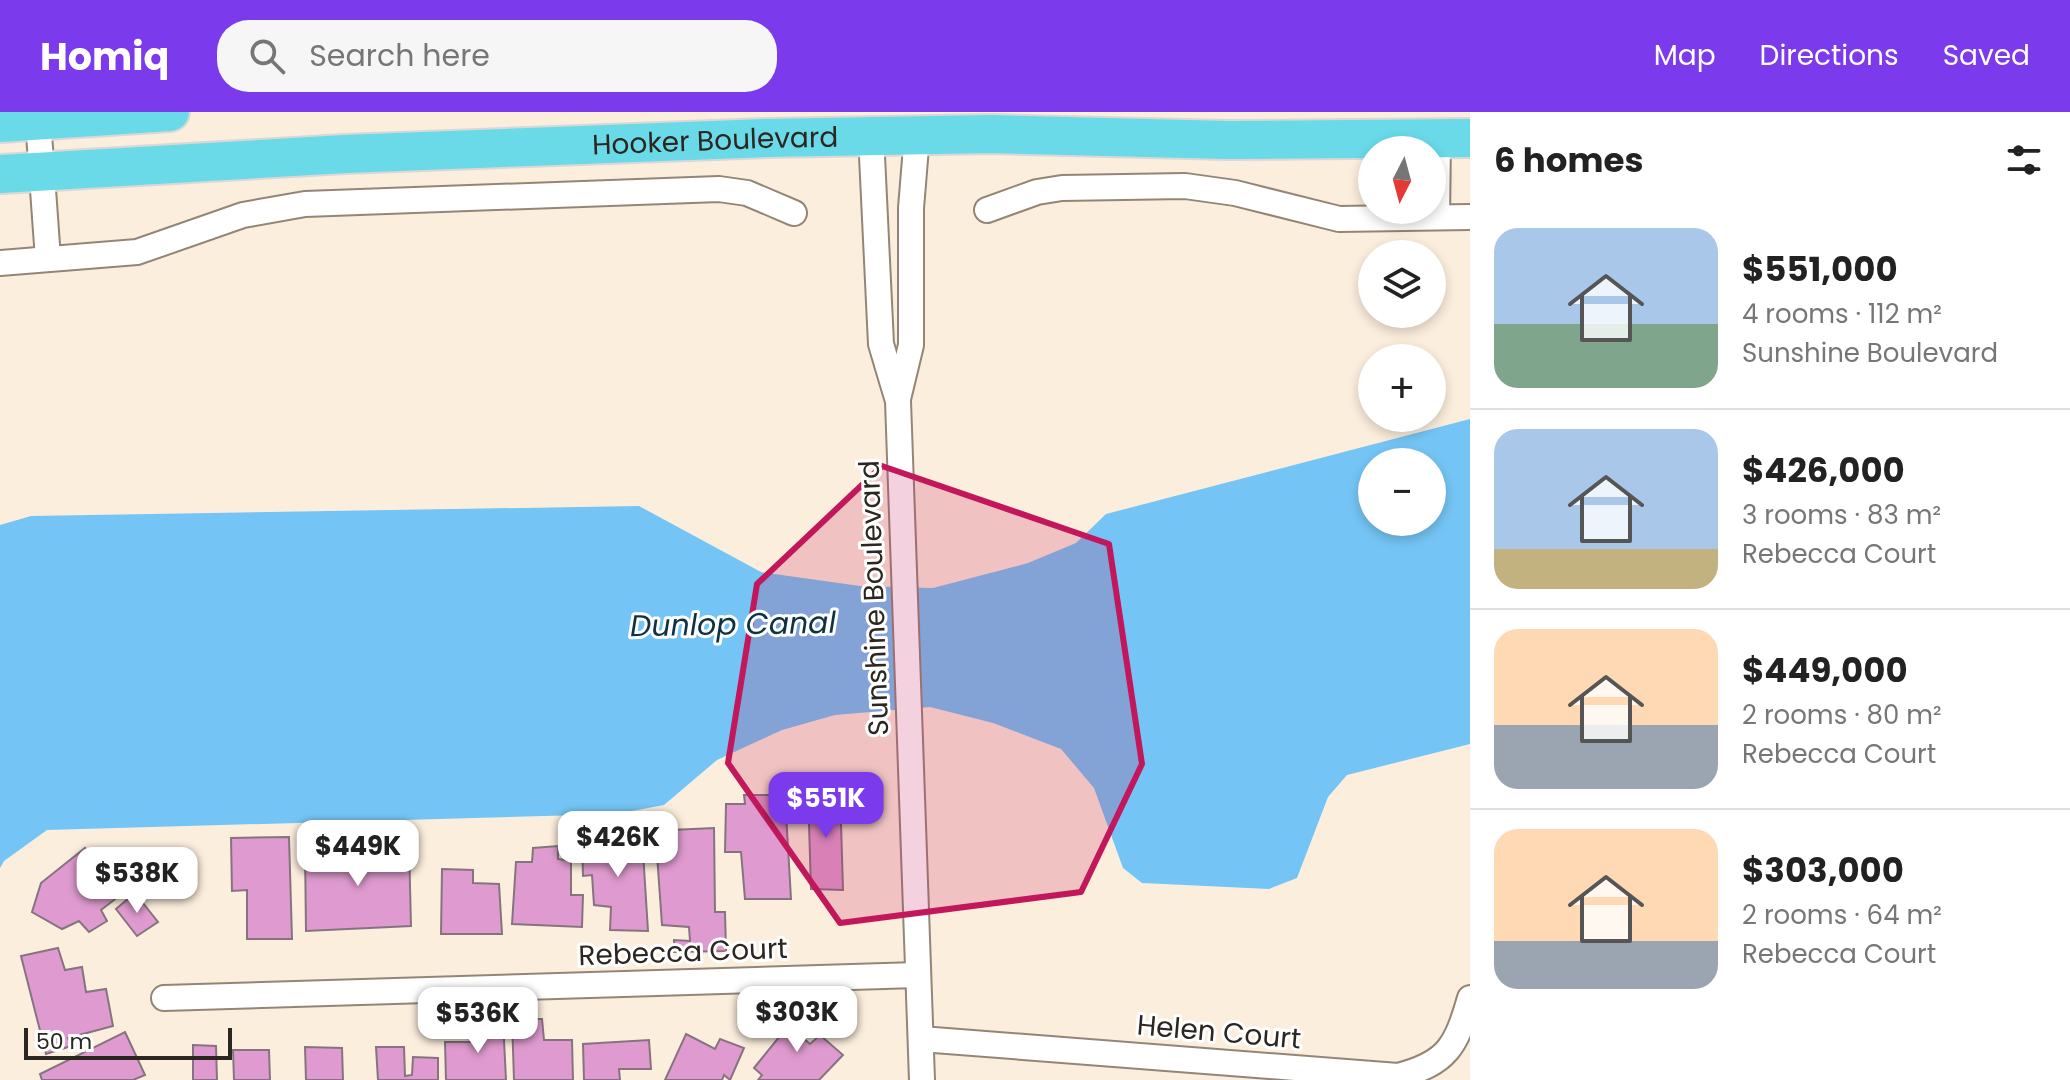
<!DOCTYPE html>
<html lang="en">
<head>
<meta charset="utf-8">
<style>
  body { margin:0; font-family:Poppins,sans-serif; background:#f6f6f6; color:#222; height:100vh; display:flex; flex-direction:column; font-size:30px; white-space:nowrap }
  * { box-sizing:border-box; margin:0 }
  p { font-size:26px; color:#767676 }
  .icon { flex:none; width:44px; height:44px; fill:none; stroke:currentColor; stroke-width:2; stroke-linecap:round; stroke-linejoin:round }
  .map { position:relative; flex:1; overflow:hidden }
  .drawer { display:flex; flex-direction:column; background:#fff; width:600px }
  .drawer>* { flex:none }
  .needle { width:52px; rotate:186deg }
  .buttons { position:absolute; left:1358px; top:24px; display:grid; gap:16px }
  .buttons a { display:grid; place-items:center; width:88px; height:88px; border-radius:50%; background:#fff; box-shadow:0 4px 12px #0003; font-size:40px }
  .scale { position:absolute; left:24px; bottom:20px; width:208px; box-sizing:border-box; padding-left:8px; border:4px solid #2b2620; border-top:0; font-size:22px; line-height:28px; white-space:nowrap; color:#2b2620; -webkit-text-stroke:6px #fff; paint-order:stroke }
  .price { position:absolute; translate:-50% -68px; padding:0 18px; border-radius:16px; background:#fff; color:#222; font-size:26px; line-height:52px; filter:drop-shadow(0 2px 4px #0008) }
  .price::after { content:''; position:absolute; left:50%; top:48px; width:24px; height:18px; margin-left:-12px; background:inherit; clip-path:polygon(0 0,100% 0,50% 100%) }
  .price.current { background:#7c3aed; color:#fff }
  ul { padding:0; list-style:none }
  li { display:flex; align-items:center; gap:24px; height:200px; padding:0 24px }
  li+li { border-top:2px solid #e0e0e0 }
  li span { display:grid; place-items:center; flex:none; width:224px; height:160px; border-radius:24px; color:#555 }
  li>.icon { margin-inline-start:auto }
  span .icon { width:96px; height:96px; fill:#fffc; stroke-width:1 }
  li b { font-size:34px }
  h2 { display:flex; justify-content:space-between; align-items:center; height:96px; padding:0 24px; font-size:34px }
  header { display:flex; align-items:center; gap:48px; box-sizing:border-box; height:112px; padding:0 40px; background:#7c3aed; color:#fff }
  header strong { font-size:38px }
  nav { display:flex; gap:44px; margin-inline-start:auto; font-size:28px }
  .search { width:560px; height:72px; background:#f6f6f6; display:flex; align-items:center; gap:20px; box-sizing:border-box; padding:0 28px; border-radius:32px; color:#767676; font-size:30px }
  main { display:flex; flex:1; min-height:0 }
  .map>svg:first-child { display:block }
  .water { fill:#74c5f5; fill-rule:evenodd }
  .building { fill:#df9bcf; stroke:#857480; stroke-width:2 }
  .lines { fill:none; stroke-linecap:round; stroke-linejoin:round }
  .minor-casing { stroke:#938677; stroke-width:28 }
  .primary-casing { stroke:#d9d8d7; stroke-width:42 }
  .minor { stroke:#fff; stroke-width:24 }
  .primary { stroke:#6adae8; stroke-width:38 }
  .marked { fill:#c2185b; fill-opacity:0.2; stroke:#c2185b; stroke-width:6; stroke-linejoin:round }
  .labels { text-anchor:middle; dominant-baseline:central; stroke-width:6; stroke-linejoin:round; paint-order:stroke }
  .street-label { font-size:28px; fill:#2b2620; stroke:#fff }
  .water-label { font-size:30px; font-style:italic; fill:#0d3145; stroke:#fff }
</style>
</head>
<body>
<header>
<strong>Homiq</strong>
<div class="search"><svg class="icon" aria-label="search" viewBox="0 0 24 24"><circle cx="10" cy="10" r="6"/><path d="M15 15l6 6"/></svg>Search here</div>
<nav><a>Map</a><a>Directions</a><a>Saved</a></nav>
</header>
<main>
<div class="map">
<svg width="1470" height="968" viewBox="0 0 1470 968">
  <rect width="100%" height="100%" fill="#fceedd"/>
  <path class="water" d="M1470 307V632L1347 663 1328 685 1297 766 1269 777 1142 771 1123 756 1094 676 1061 637 993 611 930 595 835 603 782 618 717 648 664 693 616 702 47 718 4 749 0 756V413L31 404 639 394 761 460 860 474 933 476 1028 451 1076 431 1106 402ZM1372 350H1432V410H1372Z"/>
  <g class="building">
    <path d="M840 678 843 778 811 777 808 679Z"/>
    <path d="M744 683H785L791 787H745L741 740H725L726 692H745Z"/>
    <path d="M714 716 715 800H725L726 839 674 840V828L690 829 689 815 662 813 656 728 672 729 671 718Z"/>
    <path d="M642 724 648 819 610 818 611 795 594 793 592 763 583 764 582 725Z"/>
    <path d="M289 725 292 827H247V778L232 779 231 726Z"/>
    <path d="M409 733 411 814 306 819 305 736Z"/>
    <path d="M558 734V747L571 749V783H583L582 815 512 812 516 750H532L533 736Z"/>
    <path d="M85 736 96 749 103 744 128 777 101 798 107 809 89 820 79 809 62 817 32 800 41 771Z"/>
    <path d="M442 757 473 758V771L499 772 502 822H441Z"/>
    <path d="M135 781 158 810 137 824 116 797Z"/>
    <path d="M58 836 65 858 82 855 86 880 106 877 113 914 68 926 71 934 46 942 21 844Z"/>
    <path d="M791 898 809 915 803 926 810 932 820 923 843 943 819 968H758L762 963 754 956 780 924 775 917Z"/>
    <path d="M512 907H542L544 928H572L573 968H514Z"/>
    <path d="M503 908 506 968H446L445 930H474V909Z"/>
    <path d="M125 920 145 963 133 968H42L40 962Z"/>
    <path d="M686 922 715 937 720 927 744 936 730 968 724 963 722 968H665Z"/>
    <path d="M649 928 651 957H619L620 968H584L583 932Z"/>
    <path d="M193 933 216 934 217 968H193Z"/>
    <path d="M305 935 342 936 343 968H306Z"/>
    <path d="M376 935H404L405 964 412 963 413 945 438 946V968H378Z"/>
    <path d="M233 938H269L270 968H234Z"/>
  </g>
  <g class="lines">
    <defs>
      <g id="minor">
        <path d="M38 8 48 147"/>
        <path d="M871 23 881 232 898 289 922 968"/>
        <path d="M987 98 1037 80 1062 76 1185 74 1235 81 1339 107 1470 105"/>
        <path d="M1437 105 1438 28"/>
        <path d="M0 151 137 140 243 103 305 92 719 77 747 81 794 101"/>
        <path d="M898 287 911 233V96L917 23"/>
        <path d="M164 886 917 863"/>
        <path d="M921 927 1398 964C1448 951 1456 934 1470 886"/>
      </g>
      <g id="primary">
        <path d="M0 11 170 0"/>
        <path id="s1" d="M0 62 345 42 767 26 991 22 1228 28 1470 26"/>
      </g>
    </defs>
    <use href="#minor" class="minor-casing"/>
    <use href="#primary" class="primary-casing"/>
    <use href="#minor" class="minor"/>
    <use href="#primary" class="primary"/>
  </g>
  <path class="marked" d="M882 354 1109 432 1142 652 1081 780 840 811 728 651 757 472Z"/>
  <g class="labels">
    <g class="street-label">
      <text stroke="none"><textPath href="#s1" startOffset="716">Hooker Boulevard</textPath></text>
      <text transform="translate(874 486) rotate(-92)">Sunshine Boulevard</text>
      <text transform="translate(683 840) rotate(-2)">Rebecca Court</text>
      <text transform="translate(1219 920) rotate(5)">Helen Court</text>
    </g>
    <g class="water-label">
      <text transform="translate(733 512) rotate(-1)">Dunlop Canal</text>
    </g>
  </g>
</svg>
<div class="buttons">
<a><svg class="needle" viewBox="-14 -14 28 28"><path d="M0-13l5 13h-10z" fill="#e53935"/><path d="M0 13l5-13h-10z" fill="#767676"/></svg></a>
<a><svg class="icon" aria-label="layers" viewBox="0 0 24 24"><path d="M12 4l9 5-9 5-9-5zM3 14l9 5 9-5"/></svg></a>
<a>+</a>
<a>−</a>
</div>
<div class="scale">50 m</div>
<b class="price current" style="left:826px;top:728px">$551K</b>
<b class="price" style="left:618px;top:767px">$426K</b>
<b class="price" style="left:358px;top:776px">$449K</b>
<b class="price" style="left:137px;top:803px">$538K</b>
<b class="price" style="left:797px;top:942px">$303K</b>
<b class="price" style="left:478px;top:943px">$536K</b>
</div>
<section class="drawer">
<h2>6 homes<svg class="icon" aria-label="filters" viewBox="0 0 24 24"><path d="M4 7h16M4 17h16"/><circle cx="9" cy="7" r="2"/><circle cx="15" cy="17" r="2"/></svg></h2>
<ul>
<li><span style="background:linear-gradient(#a9c7e8 60%,#7fa58c 0)"><svg class="icon" aria-label="home" viewBox="0 0 24 24"><path d="M3 11l9-7 9 7M6 9v11h12V9"/></svg></span><div><b>$551,000</b><p>4 rooms · 112 m²</p><p>Sunshine Boulevard</p></div></li>
<li><span style="background:linear-gradient(#a9c7e8 75%,#c2b280 0)"><svg class="icon" aria-label="home" viewBox="0 0 24 24"><path d="M3 11l9-7 9 7M6 9v11h12V9"/></svg></span><div><b>$426,000</b><p>3 rooms · 83 m²</p><p>Rebecca Court</p></div></li>
<li><span style="background:linear-gradient(#ffd9b3 60%,#9aa5b1 0)"><svg class="icon" aria-label="home" viewBox="0 0 24 24"><path d="M3 11l9-7 9 7M6 9v11h12V9"/></svg></span><div><b>$449,000</b><p>2 rooms · 80 m²</p><p>Rebecca Court</p></div></li>
<li><span style="background:linear-gradient(#ffd9b3 70%,#9aa5b1 0)"><svg class="icon" aria-label="home" viewBox="0 0 24 24"><path d="M3 11l9-7 9 7M6 9v11h12V9"/></svg></span><div><b>$303,000</b><p>2 rooms · 64 m²</p><p>Rebecca Court</p></div></li>
</ul>
</section>
</main>
</body>
</html>
